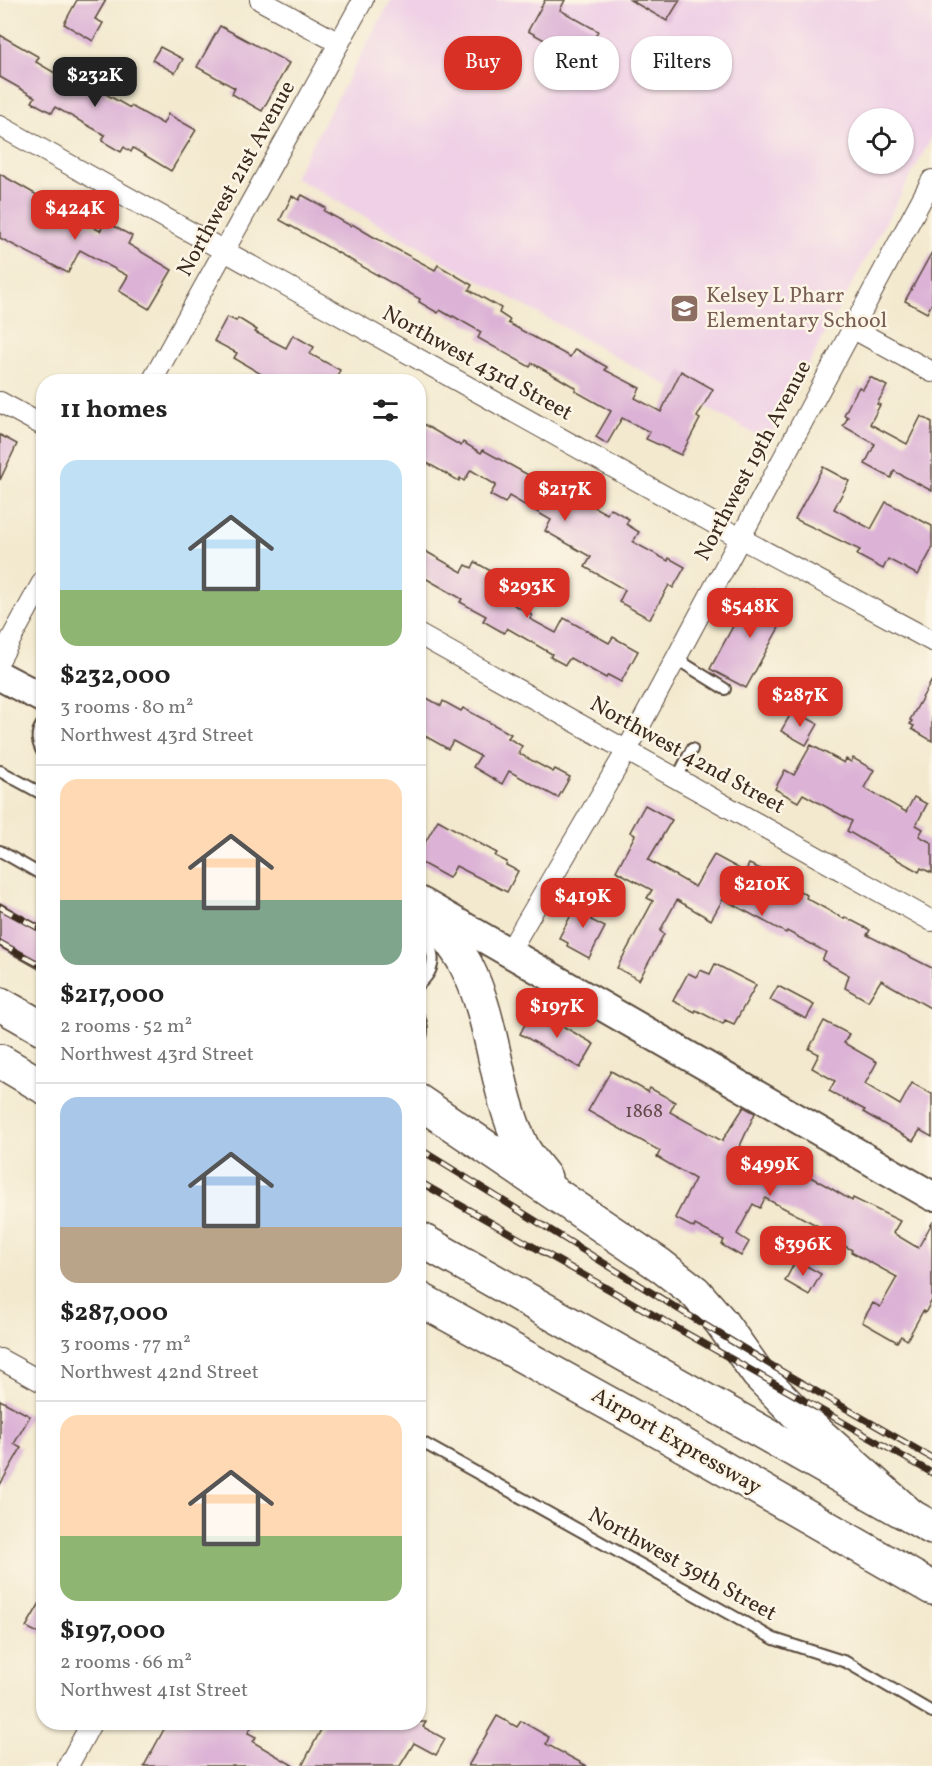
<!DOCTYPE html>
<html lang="en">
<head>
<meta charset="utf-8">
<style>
  body { margin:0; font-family:Vollkorn,serif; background:#f6f6f6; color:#222; height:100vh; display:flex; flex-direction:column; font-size:22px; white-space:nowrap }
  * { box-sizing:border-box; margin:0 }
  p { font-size:20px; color:#767676 }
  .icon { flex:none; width:33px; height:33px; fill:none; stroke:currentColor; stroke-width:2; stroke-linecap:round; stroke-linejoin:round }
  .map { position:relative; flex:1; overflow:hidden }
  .panel { position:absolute; left:36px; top:374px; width:390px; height:1356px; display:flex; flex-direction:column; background:#fff; border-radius:24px; box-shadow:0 2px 4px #0004 }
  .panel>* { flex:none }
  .hud { position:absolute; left:444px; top:36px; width:398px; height:54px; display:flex; gap:12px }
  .buttons { position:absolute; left:848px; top:108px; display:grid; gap:12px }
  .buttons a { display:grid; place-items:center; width:66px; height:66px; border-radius:50%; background:#fff; box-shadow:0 2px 4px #0004; font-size:30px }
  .price { position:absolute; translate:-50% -51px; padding:0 14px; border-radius:12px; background:#d93025; color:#fff; font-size:20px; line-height:39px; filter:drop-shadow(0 2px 3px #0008) }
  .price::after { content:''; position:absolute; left:50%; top:36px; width:18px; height:14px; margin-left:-9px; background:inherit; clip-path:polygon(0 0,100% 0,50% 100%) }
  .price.on { background:#222; color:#fff }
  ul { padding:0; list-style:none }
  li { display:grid; align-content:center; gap:12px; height:318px; padding:0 24px }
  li+li { border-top:2px solid #e0e0e0 }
  li span { display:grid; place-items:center; height:186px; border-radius:18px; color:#555 }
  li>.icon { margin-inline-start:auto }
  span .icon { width:108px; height:108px; fill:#fffc; stroke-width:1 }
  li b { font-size:26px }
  h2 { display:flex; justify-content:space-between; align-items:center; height:72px; padding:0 24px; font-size:26px }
  .pill { padding:0 21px; border-radius:24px; background:#fff; box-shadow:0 2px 4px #0004; font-size:21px; line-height:54px }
  .pill.on { background:#d93025; color:#fff }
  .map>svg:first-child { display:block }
  .built { fill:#efd0e6; fill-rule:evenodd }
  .building { fill:#dcb2d6 }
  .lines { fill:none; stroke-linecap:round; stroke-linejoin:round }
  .service-casing { stroke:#574739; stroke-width:14 }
  .minor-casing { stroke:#574739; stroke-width:22 }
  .secondary-casing { stroke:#574739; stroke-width:32 }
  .motorway-casing { stroke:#574739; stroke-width:36 }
  .service { stroke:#fff; stroke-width:10 }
  .minor { stroke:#fff; stroke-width:20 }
  .secondary { stroke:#fff; stroke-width:28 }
  .motorway { stroke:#fff; stroke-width:33 }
  .rail-casing { stroke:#3b2a1e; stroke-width:7 }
  .rail { stroke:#fcf5e5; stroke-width:4.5; stroke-dasharray:14; stroke-linecap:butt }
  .labels { text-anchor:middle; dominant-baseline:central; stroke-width:5; stroke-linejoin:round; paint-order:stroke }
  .number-label { font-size:20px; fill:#634c4c }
  .street-label { font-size:22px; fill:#3b2a1e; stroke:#fcf5e5 }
  .education-label { font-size:22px; fill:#785e54; stroke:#fcf5e5; text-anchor:start }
</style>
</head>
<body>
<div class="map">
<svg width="932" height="1766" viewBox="0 0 932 1766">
  <rect width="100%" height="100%" fill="#fcf5e5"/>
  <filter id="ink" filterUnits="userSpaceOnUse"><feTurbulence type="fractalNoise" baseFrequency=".0167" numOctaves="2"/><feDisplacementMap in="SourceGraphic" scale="12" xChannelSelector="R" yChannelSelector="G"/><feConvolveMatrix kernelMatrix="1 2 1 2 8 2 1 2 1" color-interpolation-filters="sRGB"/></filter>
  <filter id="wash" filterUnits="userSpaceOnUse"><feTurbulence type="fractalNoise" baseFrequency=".008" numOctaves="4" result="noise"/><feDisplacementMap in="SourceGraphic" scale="24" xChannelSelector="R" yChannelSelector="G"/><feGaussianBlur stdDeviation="1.35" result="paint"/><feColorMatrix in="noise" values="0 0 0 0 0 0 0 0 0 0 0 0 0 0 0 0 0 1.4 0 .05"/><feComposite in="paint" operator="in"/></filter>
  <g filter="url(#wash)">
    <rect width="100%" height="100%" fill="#f3e9cf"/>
    <path class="built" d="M391 0H932V137L767 441 294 177ZM858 118H903V164H858Z"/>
    <g id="blocks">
      <g class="building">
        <path d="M77 0H106L95 19 103 23 93 41 64 24Z"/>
        <path d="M545 0H565L560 10 598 31 582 61 528 31Z"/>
        <path d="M630 0H680L667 21Z"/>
        <path d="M220 26 289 63 262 111 232 94 235 88 197 67Z"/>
        <path d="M0 35 39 57 36 62 84 90 91 77 108 86 104 93 130 108 131 106 163 124 168 114 196 130 171 171 133 148 131 152 124 147 121 152 102 141 105 135 55 107 52 113 32 102 35 97 0 77Z"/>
        <path d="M160 47 183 59 175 73 152 60Z"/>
        <path d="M0 174 100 231 106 222 132 236 128 244 172 270 149 309 119 291 128 276 80 250 68 273 0 238Z"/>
        <path d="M302 195 326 208 324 211 351 226 352 224 372 236 435 270 438 265 472 285 469 290 501 308 499 313 510 320 508 323 570 357 575 349 607 367 605 370 640 388 635 398 661 412 681 371 713 389 697 417 700 419 681 455 646 439 650 432 622 418 607 444 596 437 611 411 575 391 576 388 559 378 532 363 530 367 478 338 481 332 453 316 452 317 440 310 438 313 419 302 420 299 280 220 292 196 299 200Z"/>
        <path d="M932 252V303L927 313 905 301Z"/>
        <path d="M227 317 236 321 238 318 257 330 255 332 286 348 293 335 314 347 310 354 340 370 334 381H257L261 374 234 358 237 353 214 341Z"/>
        <path d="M870 377 887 386 877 404 880 405 870 424 907 444 921 416 932 422V491L894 471 891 478 865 464 875 444 843 426 848 417 844 415 850 403 859 387 863 389Z"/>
        <path d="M418 421 461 446 463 442 481 453 483 450 530 476 529 480 555 494 557 490 576 501 577 498 607 514 610 508 629 519 626 524 639 532 633 542 668 561 669 558 685 567 673 588 669 585 650 619 619 602 625 590 585 567 591 557 545 531 551 520 509 496 505 503 490 495 496 485 471 470 464 481 460 478 459 481 418 458Z"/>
        <path d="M0 435 17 444 0 480Z"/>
        <path d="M823 467 849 481 834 509 871 529 886 502 932 526V549L918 575 888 559 883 569 857 555 860 550 795 519Z"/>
        <path d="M418 547 462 572 466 565 472 568 475 562 496 574 492 581 519 596 514 605 532 615 530 619 556 633 564 618 609 643 613 637 638 651 621 682 608 675 606 678 570 658 565 665 550 657 552 654 507 628 504 633 483 621 486 616 460 602 462 599 418 574Z"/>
        <path d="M753 589 789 609 746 688 710 669Z"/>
        <path d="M932 680V741L912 729 914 726 910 724 912 721 910 720Z"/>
        <path d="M418 693 441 706 443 701 461 711 463 708 511 734 508 738 522 746 518 753 553 772 555 769 570 777 558 798 509 771 502 784 473 767 480 756 453 741 448 749 418 732Z"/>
        <path d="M793 710 818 724 806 745 781 731Z"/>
        <path d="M811 745 844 763 846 759 851 762 853 758 874 770 864 788 906 812 914 797 927 804 916 825 923 829 919 836 932 843V873L921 868 919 872 847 831 852 821 803 794 798 802 775 789 785 770 794 775Z"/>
        <path d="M645 805 672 820 648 860 695 887 714 855 745 872 749 864 763 870 807 895 806 898 844 919 845 917 870 930 867 935 932 968V1009L881 980 868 1001 845 988 849 975 822 960 826 952 787 931 786 933 723 899 711 920 677 900 660 931 664 934 639 980 617 968 653 901 647 898 652 890 616 871 635 835 630 832Z"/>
        <path d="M438 820 497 853 495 856 507 862 506 865 518 871 507 892 456 866 449 878 418 861V855Z"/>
        <path d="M580 898 598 907 591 920 605 927 589 958 567 946 568 943 559 938Z"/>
        <path d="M0 903 44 928V972L0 947Z"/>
        <path d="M715 964 756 985 734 1024 725 1020 723 1024 696 1010 695 1012 673 1001 688 973 696 977 700 970 710 974Z"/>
        <path d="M778 986 814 1005 806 1019 770 1000Z"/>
        <path d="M533 1009 594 1044 580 1068 520 1034Z"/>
        <path d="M824 1021 849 1034 844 1043 877 1062 865 1084 900 1105 912 1083 932 1094V1137L920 1130 913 1141 863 1112 865 1110 829 1091 835 1081 812 1068 819 1054 809 1049Z"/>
        <path d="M611 1071 648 1092 650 1088 675 1102 670 1112 722 1141 744 1107 755 1113 740 1146 765 1160 768 1154 827 1186 852 1201 853 1198 900 1221 893 1233 918 1248 932 1223V1300L925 1313 923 1311 907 1340 901 1336 897 1342 862 1322 873 1303 880 1307 897 1277 851 1252 852 1250 820 1232 822 1228 765 1198 760 1208 753 1204 737 1234 749 1242 741 1256 722 1245 724 1240 695 1225 694 1228 675 1218 695 1179 657 1157 660 1151 588 1111Z"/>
        <path d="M796 1260 821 1274 809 1295 785 1281Z"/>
        <path d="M0 1400 30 1416 14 1444 21 1448 0 1485Z"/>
        <path d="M44 1596V1636L26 1627Z"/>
        <path d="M497 1716 517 1727 521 1721 549 1737 546 1744 587 1766H468Z"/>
        <path d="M168 1722H254L248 1733 256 1737 253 1742 294 1766H144Z"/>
        <path d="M325 1722H426L423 1727 445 1739 436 1755 414 1743 400 1766H302Z"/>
      </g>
    </g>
  </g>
  <g filter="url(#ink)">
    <use href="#blocks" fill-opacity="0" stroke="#574739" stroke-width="1.5"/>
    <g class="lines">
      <defs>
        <g id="service">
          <path d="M675 658 725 689"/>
          <path d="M44 722C34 733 37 743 44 755"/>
          <path d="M0 771 44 795"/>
          <path d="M677 778 692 749"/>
          <path d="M0 851 44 876"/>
          <path d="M418 930C436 948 439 968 418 985"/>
          <path d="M418 1016C423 1025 423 1035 418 1044"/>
          <path d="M418 1440 774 1639 846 1662 932 1712"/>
        </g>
        <g id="minor">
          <path d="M260 0 339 43"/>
          <path d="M0 126 740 538 932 641"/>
          <path d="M852 328 932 372"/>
          <path d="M152 381 363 0"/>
          <path d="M0 402 44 426"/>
          <path d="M418 634 932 921"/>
          <path d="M0 659 44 579"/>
          <path d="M509 952 627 750 932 180"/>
          <path d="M0 1359 44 1383"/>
          <path d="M68 1766 92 1722"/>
        </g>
        <g id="secondary">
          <path d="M0 676 44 699"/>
          <path d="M423 903 932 1196"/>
        </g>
        <g id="motorway">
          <path d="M418 903C436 922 454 942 466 965 495 1021 494 1088 521 1144 526 1156 537 1167 545 1178"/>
          <path d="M0 1004 44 1029"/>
          <path d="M0 1061 44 1087"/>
          <path d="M418 1101 660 1265 695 1292 721 1322 758 1374 801 1418 911 1516"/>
          <path d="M418 1238 932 1528"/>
          <path d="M418 1298 664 1434 932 1588"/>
        </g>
      </defs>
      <use href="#service" class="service-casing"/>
      <use href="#minor" class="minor-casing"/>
      <use href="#secondary" class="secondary-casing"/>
      <use href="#motorway" class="motorway-casing"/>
      <use href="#service" class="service"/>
      <use href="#minor" class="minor"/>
      <use href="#secondary" class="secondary"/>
      <use href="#motorway" class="motorway"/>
      <defs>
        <g id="rail">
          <path d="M0 907 44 931"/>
          <path d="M0 943 44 967"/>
          <path d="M418 1148 675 1307 781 1371 932 1458"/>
          <path d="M418 1181 932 1473"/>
        </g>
      </defs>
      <use href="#rail" class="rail-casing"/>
      <use href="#rail" class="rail"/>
    </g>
  </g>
  <defs>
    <symbol id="school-square" viewBox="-11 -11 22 22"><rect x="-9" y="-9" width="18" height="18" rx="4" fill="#8d6e63" stroke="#fcf5e5"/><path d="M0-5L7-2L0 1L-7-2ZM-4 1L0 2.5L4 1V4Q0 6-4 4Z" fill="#fff"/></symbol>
  </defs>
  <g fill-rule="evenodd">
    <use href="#school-square" x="668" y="292" width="33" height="33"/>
  </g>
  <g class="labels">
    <g class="number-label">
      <text x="644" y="1112">1868</text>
    </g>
    <g class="street-label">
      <text transform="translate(237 179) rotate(-61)">Northwest 21st Avenue</text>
      <text transform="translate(477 364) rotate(29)">Northwest 43rd Street</text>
      <text transform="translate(754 461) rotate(-62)">Northwest 19th Avenue</text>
      <text transform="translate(687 756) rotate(29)">Northwest 42nd Street</text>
      <text transform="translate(676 1442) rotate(30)">Airport Expressway</text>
      <text transform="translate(682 1565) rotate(29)">Northwest 39th Street</text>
    </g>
    <g class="education-label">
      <text x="706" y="296">Kelsey L Pharr<tspan x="706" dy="25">Elementary School</tspan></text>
    </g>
  </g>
</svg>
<div class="buttons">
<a><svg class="icon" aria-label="locate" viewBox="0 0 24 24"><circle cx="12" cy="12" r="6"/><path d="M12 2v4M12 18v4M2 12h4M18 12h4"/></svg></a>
</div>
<b class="price on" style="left:95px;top:108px">$232K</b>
<b class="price" style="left:75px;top:241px">$424K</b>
<b class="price" style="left:565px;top:522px">$217K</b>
<b class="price" style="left:527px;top:619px">$293K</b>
<b class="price" style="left:750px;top:639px">$548K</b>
<b class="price" style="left:800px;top:728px">$287K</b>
<b class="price" style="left:762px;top:917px">$210K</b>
<b class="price" style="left:583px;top:929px">$419K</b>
<b class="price" style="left:557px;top:1039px">$197K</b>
<b class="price" style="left:770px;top:1197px">$499K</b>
<b class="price" style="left:803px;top:1277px">$396K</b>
<div class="hud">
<a class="pill on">Buy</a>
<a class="pill">Rent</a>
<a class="pill">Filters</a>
</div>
<section class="panel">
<h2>11 homes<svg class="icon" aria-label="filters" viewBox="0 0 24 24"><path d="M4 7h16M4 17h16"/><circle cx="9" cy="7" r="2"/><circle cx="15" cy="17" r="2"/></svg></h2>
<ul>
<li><span style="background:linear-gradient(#bfe0f5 70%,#8fb573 0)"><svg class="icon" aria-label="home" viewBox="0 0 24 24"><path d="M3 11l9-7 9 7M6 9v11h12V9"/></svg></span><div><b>$232,000</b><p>3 rooms · 80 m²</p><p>Northwest 43rd Street</p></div></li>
<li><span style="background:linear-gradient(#ffd9b3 65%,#7fa58c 0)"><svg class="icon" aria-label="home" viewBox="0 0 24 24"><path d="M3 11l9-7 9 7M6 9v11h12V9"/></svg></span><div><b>$217,000</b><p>2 rooms · 52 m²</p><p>Northwest 43rd Street</p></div></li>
<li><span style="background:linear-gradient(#a9c7e8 70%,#b9a48a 0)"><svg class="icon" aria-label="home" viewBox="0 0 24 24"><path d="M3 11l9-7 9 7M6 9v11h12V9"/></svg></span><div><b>$287,000</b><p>3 rooms · 77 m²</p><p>Northwest 42nd Street</p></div></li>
<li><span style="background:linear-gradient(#ffd9b3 65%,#8fb573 0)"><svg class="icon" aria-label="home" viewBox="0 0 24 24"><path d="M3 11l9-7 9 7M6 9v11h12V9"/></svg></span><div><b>$197,000</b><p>2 rooms · 66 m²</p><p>Northwest 41st Street</p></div></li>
</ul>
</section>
</div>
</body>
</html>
